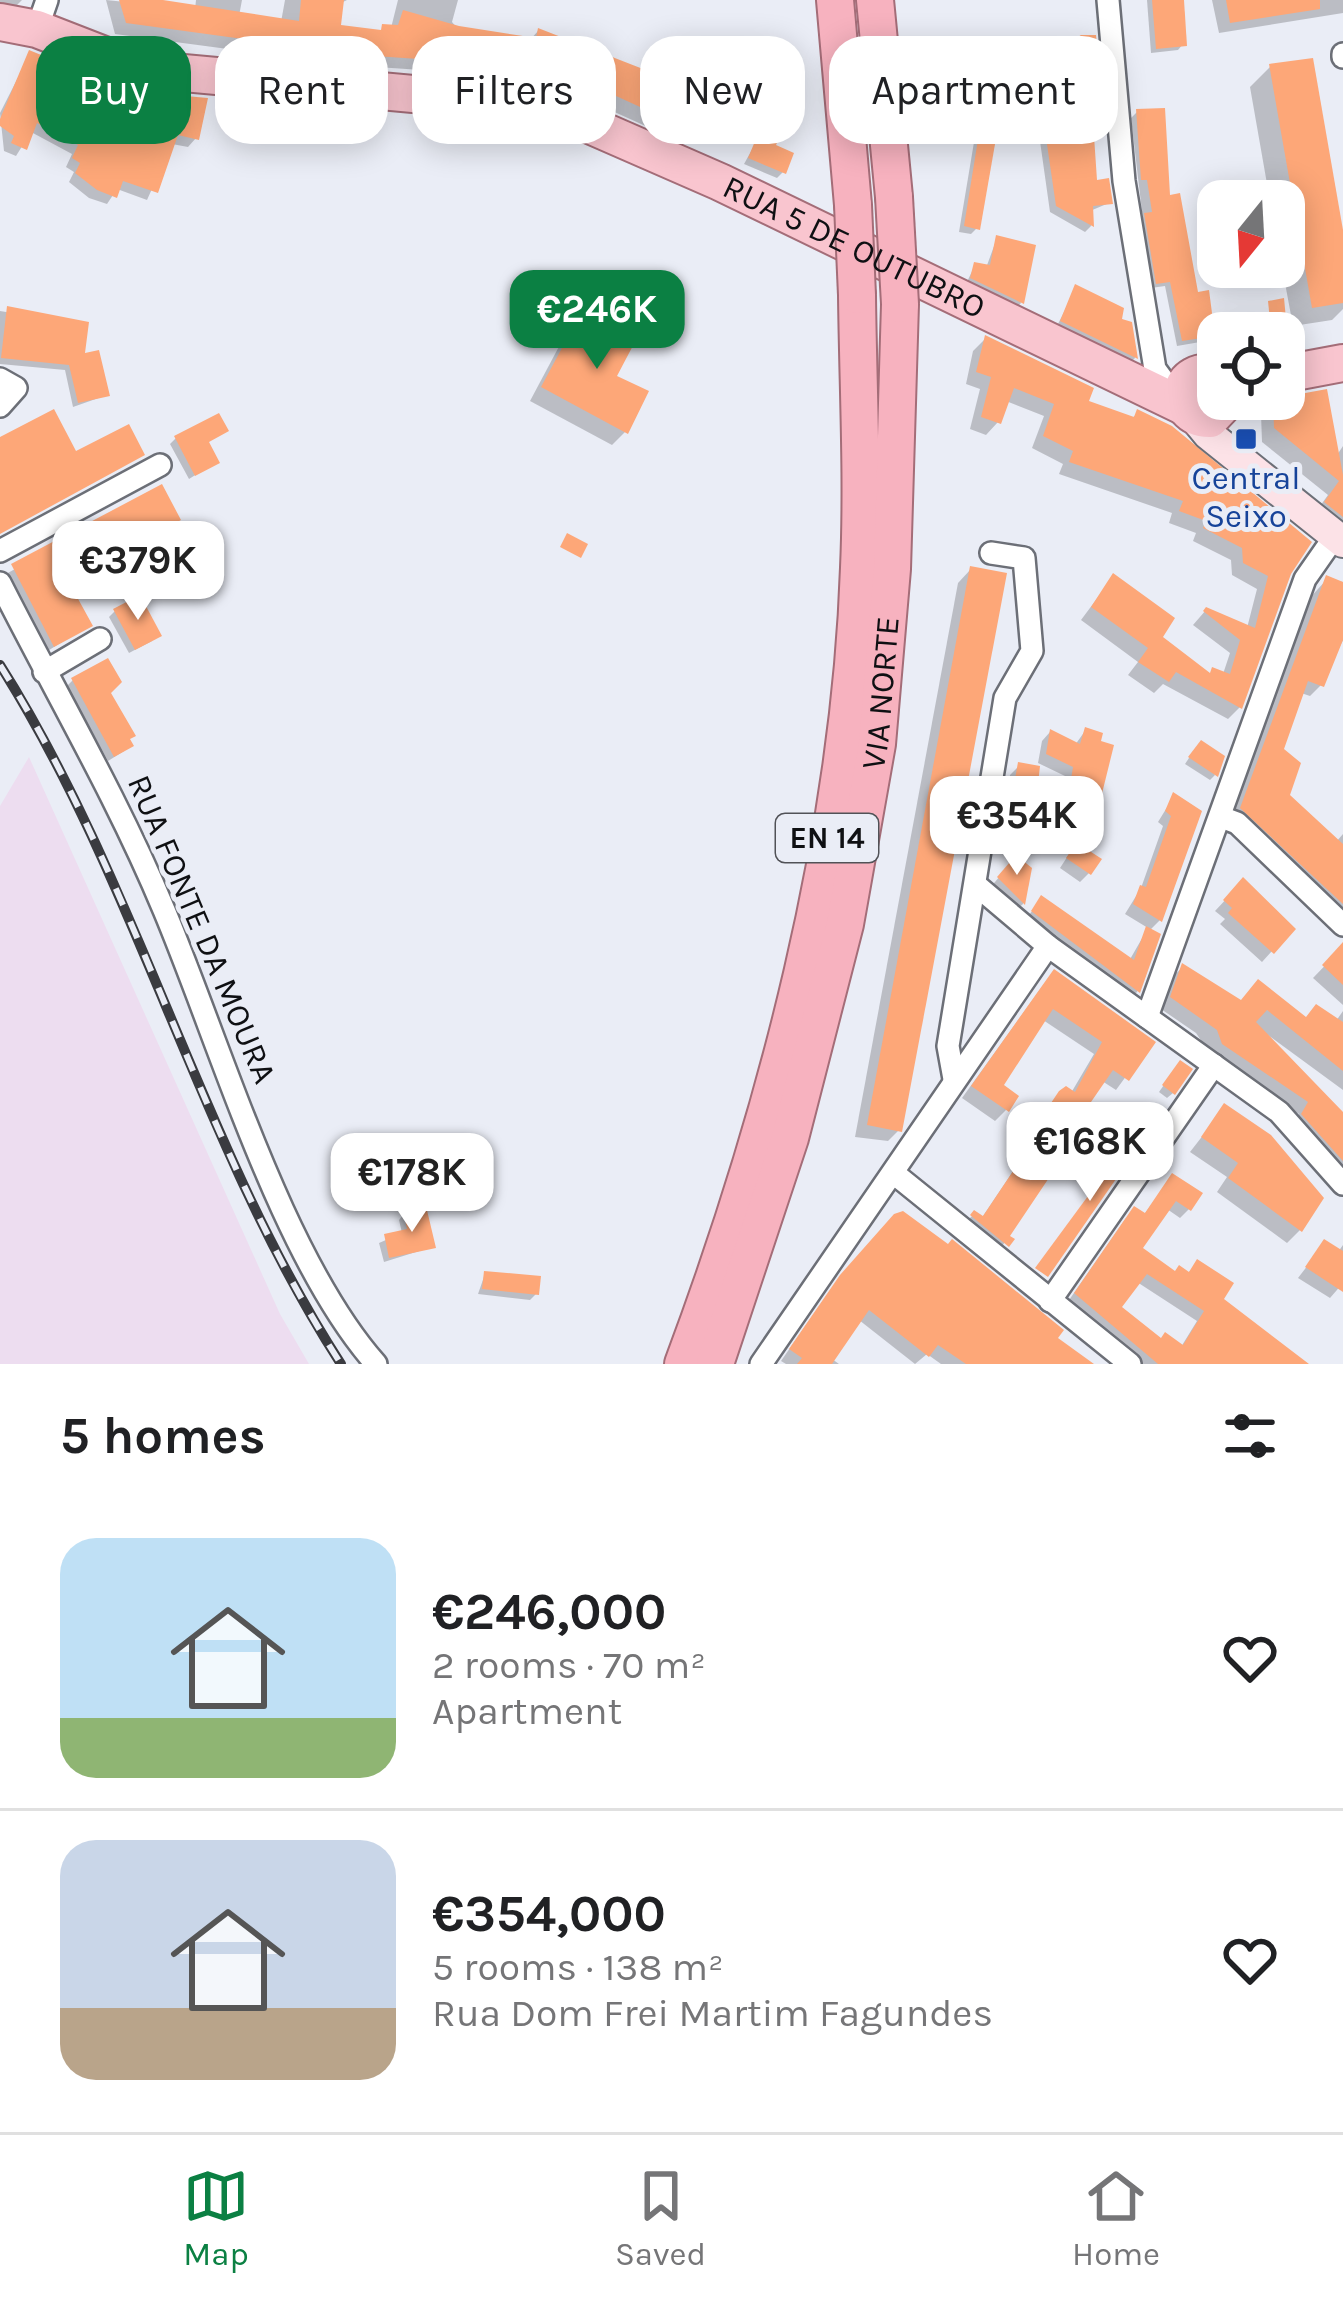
<!DOCTYPE html>
<html lang="en">
<head>
<meta charset="utf-8">
<style>
  body { margin:0; font-family:Karla,sans-serif; background:#f2f2f2; color:#202124; height:100vh; display:flex; flex-direction:column; font-size:45px; white-space:nowrap }
  * { box-sizing:border-box; margin:0 }
  p { font-size:39px; color:#757577 }
  .icon { flex:none; width:66px; height:66px; fill:none; stroke:currentColor; stroke-width:2; stroke-linecap:round; stroke-linejoin:round }
  .map { position:relative; height:1364px; overflow:hidden }
  .drawer { display:flex; flex-direction:column; background:#fff; flex:1 }
  .drawer>* { flex:none }
  .hud { position:absolute; left:36px; top:36px; width:1272px; height:108px; display:flex; gap:24px }
  .needle { width:78px; rotate:198deg }
  .fabs { position:absolute; left:1197px; top:180px; display:grid; gap:24px }
  .fabs a { display:grid; place-items:center; width:108px; height:108px; border-radius:24px; background:#fff; box-shadow:0 6px 30px #0003; font-size:60px }
  .price { position:absolute; translate:-50% -102px; padding:0 27px; border-radius:24px; background:#fff; color:#222; font-size:39px; line-height:78px; filter:drop-shadow(0 3px 6px #0008) }
  .price::after { content:''; position:absolute; left:50%; top:72px; width:36px; height:27px; margin-left:-18px; background:inherit; clip-path:polygon(0 0,100% 0,50% 100%) }
  .price.active { background:#0b8043; color:#fff }
  ul { padding:0; list-style:none }
  li { display:flex; align-items:center; gap:36px; height:300px; padding:0 60px }
  li+li { border-top:3px solid #e0e0e0 }
  li span { display:grid; place-items:center; flex:none; width:336px; height:240px; border-radius:36px; color:#555 }
  li>.icon { margin-inline-start:auto }
  span .icon { width:144px; height:144px; fill:#fffc; stroke-width:1 }
  li b { font-size:51px }
  h2 { display:flex; justify-content:space-between; align-items:center; height:144px; padding:0 60px; font-size:51px }
  .pill { padding:0 42px; border-radius:36px; background:#fff; box-shadow:0 6px 30px #0003; font-size:42px; line-height:108px }
  .pill.active { background:#0b8043; color:#fff }
  .tab-bar { display:flex; justify-content:space-around; align-items:center; height:168px; border-top:3px solid #e0e0e0; background:#fff; font-size:33px; color:#757577 }
  .tab-bar a { display:grid; justify-items:center; gap:6px }
  .tab-bar .active { color:#0b8043 }
  .map>svg:first-child { display:block }
  .industrial { fill:#edddf0 }
  .shadow { fill:#0003; fill-rule:evenodd }
  .building { fill:#fda778; fill-rule:evenodd }
  .lines { fill:none; stroke-linecap:round; stroke-linejoin:round }
  .minor-casing { stroke:#6c6f77; stroke-width:26 }
  .secondary-casing { stroke:#6c6f77; stroke-width:34 }
  .primary-casing { stroke:#a46d78; stroke-width:40 }
  .trunk-casing { stroke:#a46d78; stroke-width:40 }
  .minor { stroke:#fff; stroke-width:21 }
  .secondary { stroke:#fce2e7; stroke-width:30 }
  .primary { stroke:#f9c5cf; stroke-width:36 }
  .trunk { stroke:#f7b2bf; stroke-width:36 }
  .rail-casing { stroke:#3a3b40; stroke-width:10 }
  .rail { stroke:#eaedf6; stroke-width:6; stroke-dasharray:18; stroke-linecap:butt }
  .trunk-bridge-casing { stroke:#a46d78; stroke-width:40; stroke-linecap:butt }
  .trunk-bridge { stroke:#f7b2bf; stroke-width:36 }
  .transit-dot { fill:#1a4fb4; stroke:#eaedf6; stroke-width:4.5 }
  .labels { text-anchor:middle; dominant-baseline:central; stroke-width:10; stroke-linejoin:round; paint-order:stroke }
  .shield { fill:#eaedf6; stroke:#515257; stroke-width:3 }
  .shield-label { font-size:30px; font-weight:bold; fill:#0f1013 }
  .street-label { font-size:33px; fill:#0f1013; stroke:#eaedf6 }
  .transit-label { font-size:33px; fill:#164399; stroke:#eaedf6 }
</style>
</head>
<body>
<div class="map">
<svg width="1343" height="1364" viewBox="0 0 1343 1364">
  <rect width="100%" height="100%" fill="#eaedf6"/>
  <path class="industrial" d="M29 757 280 1314 309 1364H0V806Z"/>
  <g class="shadow">
    <path d="M0 0H22L7 15 0 14Z"/>
    <path d="M106 0 195 9 196 0H242L239 16 281 22 285 0H347L341 3 337 27 378 32 391 28 398 0H458L452 22 458 29 530 40 538 31 697 112 702 128 691 139 661 133 568 91 510 76 347 65 115 34Z"/>
    <path d="M1147 0H1178L1183 44 1178 50 1151 53Z"/>
    <path d="M1212 0H1343V13L1219 33Z"/>
    <path d="M1082 38 1099 106 1090 112 1094 184 1109 203 1090 211 1091 226 1085 232 1050 212 1037 120 1043 113 1075 111 1070 49Z"/>
    <path d="M726 51 728 79 722 85 709 80Z"/>
    <path d="M30 54 147 102 153 96 196 138 188 147 172 144 147 200 117 189 107 204 89 198 69 182 74 172 66 167 72 154 31 132 16 156 4 151 0 113Z"/>
    <path d="M1270 67 1343 247V309L1332 320 1293 326 1282 267 1284 201H1270L1250 87Z"/>
    <path d="M1137 112 1212 335 1206 341 1177 346 1165 286 1151 288 1131 118Z"/>
    <path d="M981 130 977 228 971 234 959 232 975 136Z"/>
    <path d="M759 137 772 147 783 172 777 178 744 164Z"/>
    <path d="M997 238 1021 303 1016 308 966 284 975 265 986 268Z"/>
    <path d="M1076 288 1129 324 1135 358 1130 363 1056 328Z"/>
    <path d="M0 311 86 325 82 357 107 395 73 407 65 370 0 364Z"/>
    <path d="M585 311 612 377 625 432 612 445 530 401 571 324Z"/>
    <path d="M985 339 1085 403 1131 419 1138 413 1288 573 1240 707 1228 719 1163 684 1154 693 1128 675 1138 662 1081 620 1113 577 1159 637 1208 676 1223 674 1230 653 1193 625 1206 610 1247 628 1257 589 1232 575 1231 560 1193 541 1196 533 1169 523 1172 513 1059 474 1063 464 1032 448 1044 416 1006 401 998 422 986 435 970 429 980 389 966 384 973 351Z"/>
    <path d="M1274 401 1335 458 1343 446V542L1313 516 1328 495 1262 442 1261 414Z"/>
    <path d="M225 431 206 443 216 462 189 479 170 444 176 438Z"/>
    <path d="M161 488 177 519 153 536 148 526 118 542 122 550 105 568 68 587 89 625 46 652 6 574Z"/>
    <path d="M971 569 901 1128 888 1141 855 1137 958 583Z"/>
    <path d="M1327 579 1343 582V640L1321 685 1310 696 1301 693 1281 750 1286 796 1336 842 1343 834V927L1231 820 1308 600Z"/>
    <path d="M115 611 152 641 129 653 109 617Z"/>
    <path d="M73 680 107 693 124 751 108 761 67 686Z"/>
    <path d="M1085 731 1094 802 1100 804 1085 851 1089 873 1080 882 1060 868 1075 845 1035 834 1026 845 1001 828 1010 775 1019 766 1034 796 1061 800 1065 776 1038 763 1042 741 1050 732 1075 745Z"/>
    <path d="M1195 749 1215 775 1210 780 1185 764Z"/>
    <path d="M1174 796 1160 920 1149 931 1157 936 1137 992 1128 1001 1024 921 1042 899 1129 961 1148 928 1125 914 1141 888 1163 826 1158 822Z"/>
    <path d="M1006 869H1028L1023 904 1014 912 989 889Z"/>
    <path d="M1243 881 1292 929 1262 962 1220 924 1225 919 1215 911Z"/>
    <path d="M1337 953 1343 958V1005L1313 978Z"/>
    <path d="M1183 967 1240 1003 1305 1020 1336 1021 1343 1011V1090L1257 1027 1343 1117V1187L1292 1127 1299 1114 1211 1055 1196 1033 1161 1009 1172 977Z"/>
    <path d="M1044 984 1151 1042 1116 1090 1102 1081 1087 1103 1073 1159 1062 1169 1054 1164 996 1256 961 1227 974 1214 981 1219 1040 1131 1034 1127 1048 1106 1061 1093H1071L1094 1054 1043 1020 1000 1086 1006 1110 995 1121 962 1098Z"/>
    <path d="M1175 1069 1173 1093 1167 1098 1159 1092Z"/>
    <path d="M1225 1107 1300 1230 1287 1243 1217 1192 1227 1177 1190 1152Z"/>
    <path d="M1172 1176 1189 1209 1180 1218 1167 1209 1139 1248 1174 1274H1187L1198 1263 1220 1300 1294 1364H1139L1067 1303 1126 1218 1143 1216ZM1137 1282 1197 1321 1181 1347 1160 1341 1118 1307Z"/>
    <path d="M404 1214 432 1247 384 1262 379 1243 402 1233 399 1220Z"/>
    <path d="M1325 1243 1338 1252 1343 1245V1283L1330 1298 1298 1278Z"/>
    <path d="M485 1274 536 1294 530 1300 478 1294Z"/>
    <path d="M831 1289 1054 1338 1086 1364H941L927 1354 915 1364 859 1320 832 1359 839 1364H786L781 1361Z"/>
  </g>
  <g class="building">
    <path d="M119 0H163L299 21 301 0H344L341 25 381 30 382 24 398 25 403 10 459 26 536 38 538 28 707 94 701 111 711 116 705 129 673 122 581 80 522 66 360 55 126 23Z"/>
    <path d="M1152 0H1184L1187 46 1156 49Z"/>
    <path d="M1226 0H1320V9L1230 23Z"/>
    <path d="M1081 35H1096L1102 107H1092L1097 180 1109 178 1113 204 1093 206 1094 227 1056 206 1042 110 1081 108 1075 39Z"/>
    <path d="M725 47 744 51 731 80 713 73Z"/>
    <path d="M29 50 150 100 152 93 208 98 199 140 178 135 158 193 123 181 117 198 97 190 75 173 80 163 72 158 78 145 37 123 27 150 11 143 14 136 0 126V119Z"/>
    <path d="M1313 58 1343 230V303L1312 308 1269 64Z"/>
    <path d="M1165 108 1170 195 1180 193 1198 292 1209 290 1215 336 1182 341 1170 282 1156 284 1144 213 1152 212 1147 180H1141L1136 109Z"/>
    <path d="M980 127H998L980 230 964 226Z"/>
    <path d="M782 132 776 145 794 153 786 174 748 158 758 134Z"/>
    <path d="M996 235 1036 245 1024 304 970 278 974 262 990 265Z"/>
    <path d="M1075 284 1124 308 1122 319 1132 322 1138 359 1060 321Z"/>
    <path d="M1284 298 1286 319 1270 321 1268 301Z"/>
    <path d="M7 306 89 322 85 353 99 350 110 396 78 403 69 365 1 358Z"/>
    <path d="M584 307 638 336 617 376 649 391 628 434 541 387Z"/>
    <path d="M985 335 1094 388 1089 401 1134 417 1137 409 1172 426 1312 542 1291 574 1242 709 1176 672 1169 682 1138 662 1148 648 1091 607 1113 573 1175 618 1163 637 1210 673 1212 667 1230 674 1240 640 1203 611 1206 607 1255 628 1268 576 1243 563 1242 548 1203 528 1206 521 1179 511 1183 501 1069 462 1073 451 1043 436 1054 404 1014 388 1001 424 981 417 991 377 976 372Z"/>
    <path d="M1327 389 1343 475V517L1324 502 1339 481 1274 428 1273 399Z"/>
    <path d="M54 409 76 451 129 424 145 455 0 534V437Z"/>
    <path d="M219 413 229 431 209 442 220 463 195 476 174 436Z"/>
    <path d="M162 484 181 520 161 531 155 521 120 540 126 550 113 557 116 561 71 586 93 626 54 647 11 564Z"/>
    <path d="M567 533 588 544 581 558 560 547Z"/>
    <path d="M970 566 1007 573 902 1132 867 1125Z"/>
    <path d="M1326 575 1343 582V640L1324 687 1308 681 1284 749 1301 763 1290 795 1343 844V904L1240 808Z"/>
    <path d="M140 595 162 636 135 650 113 609Z"/>
    <path d="M108 658 122 682 111 693 136 736 130 739 134 746 114 757 71 678Z"/>
    <path d="M1085 727 1103 733 1101 741 1114 745 1088 850 1102 859 1091 875 1066 858 1081 836 1039 824 1037 838 1008 819 1018 762 1040 766 1037 793 1068 798 1073 767 1046 754 1050 729 1080 744Z"/>
    <path d="M1201 740 1225 756 1218 777 1188 757Z"/>
    <path d="M1173 792 1202 811 1162 922 1133 904 1140 885 1146 887 1171 816 1165 811Z"/>
    <path d="M1016 855 1032 868 1025 905 997 877Z"/>
    <path d="M1243 877 1296 929 1274 954 1228 913 1232 908 1223 900Z"/>
    <path d="M1041 895 1134 960 1146 926 1161 934 1140 993 1031 911Z"/>
    <path d="M1343 942V985L1322 965Z"/>
    <path d="M1182 963 1241 1000 1258 979 1306 1017 1316 1004 1343 1022V1071L1267 1010 1256 1022 1343 1112V1161L1301 1114 1308 1102 1222 1044 1217 1030 1170 997Z"/>
    <path d="M1054 969 1156 1042 1129 1081 1113 1070 1091 1102 1100 1108 1092 1120 1099 1125 1075 1160 1065 1154 1010 1236 1015 1239 1009 1247 970 1215 974 1210 983 1216 1048 1119 1043 1115 1059 1091 1066 1086 1075 1092 1102 1042 1053 1009 1004 1085 1019 1096 1009 1112 971 1086Z"/>
    <path d="M1180 1060 1193 1069 1175 1095 1162 1085Z"/>
    <path d="M1224 1103 1271 1135 1324 1198 1302 1232 1228 1178 1238 1163 1201 1137Z"/>
    <path d="M1141 1124 1150 1130 1048 1277 1035 1268Z"/>
    <path d="M1172 1173 1203 1193 1191 1211 1176 1201 1143 1248 1175 1271 1179 1265 1189 1272 1197 1259 1234 1283 1224 1299 1309 1364H1158L1074 1293 1134 1206 1145 1213ZM1147 1274 1204 1311 1183 1345 1165 1332 1161 1338 1122 1307Z"/>
    <path d="M426 1206 436 1248 389 1258 384 1234 407 1229 403 1211Z"/>
    <path d="M903 1211 948 1244 952 1239 1064 1330 1058 1338 1094 1364H966L938 1345 929 1357 869 1310 832 1364H797L802 1358 789 1349 840 1275 894 1214Z"/>
    <path d="M1324 1239 1343 1251V1292L1305 1267Z"/>
    <path d="M484 1271 541 1276 539 1295 482 1289Z"/>
  </g>
  <g class="lines">
    <defs>
      <g id="minor">
        <path d="M1108 0 1124 181 1155 369 1163 380"/>
        <path d="M37 29 47 0"/>
        <path d="M1343 54V57"/>
        <path d="M0 379 16 388 0 406"/>
        <path d="M0 551 160 465"/>
        <path d="M0 583C55 692 117 797 164 910 220 1043 282 1258 376 1364"/>
        <path d="M44 672 100 639"/>
        <path d="M1221 817 1237 823 1343 925"/>
        <path d="M976 885 1048 946 1279 1112 1343 1184"/>
        <path d="M1147 1017 1305 579 1335 536"/>
        <path d="M954 1079 948 1046 1005 698 1032 651 1024 558 991 553"/>
        <path d="M896 1175 1130 1364"/>
        <path d="M1050 1301 1214 1065"/>
        <path d="M761 1364 1048 946"/>
      </g>
      <path id="secondary" d="M1194 417 1208 434 1343 542"/>
      <g id="primary">
        <path id="s1" d="M0 22 37 29 140 69 511 103 569 116 720 182 1183 406"/>
        <path d="M1284 374 1343 363"/>
        <path d="M1218 375C1177 361 1167 418 1210 419L1229 399"/>
      </g>
      <g id="trunk">
        <path d="M835 0 853 205"/>
        <path d="M875 0 894 197"/>
        <path d="M683 1364C776 1115 850 834 859 568 863 477 858 385 857 295"/>
        <path id="s2" d="M715 1364 790 1138 845 924 877 744 892 569 900 304"/>
      </g>
    </defs>
    <use href="#minor" class="minor-casing"/>
    <use href="#secondary" class="secondary-casing"/>
    <use href="#primary" class="primary-casing"/>
    <use href="#trunk" class="trunk-casing"/>
    <use href="#minor" class="minor"/>
    <use href="#secondary" class="secondary"/>
    <use href="#primary" class="primary"/>
    <use href="#trunk" class="trunk"/>
    <defs>
      <path id="rail" d="M0 665C139 885 200 1146 341 1364"/>
    </defs>
    <use href="#rail" class="rail-casing"/>
    <use href="#rail" class="rail"/>
    <defs>
      <g id="trunk-bridge">
        <path d="M894 197 900 304"/>
        <path d="M853 205 857 295"/>
      </g>
    </defs>
    <use href="#trunk-bridge" class="trunk-bridge-casing"/>
    <use href="#trunk-bridge" class="trunk-bridge"/>
  </g>
  <rect class="transit-dot" x="1234" y="427" width="24" height="24" rx="6"/>
  <g class="labels">
    <rect class="shield" x="776" y="814" width="102" height="48" rx="9"/>
    <g class="shield-label">
      <text x="827" y="838">EN 14</text>
    </g>
    <g class="street-label">
      <text stroke="none"><textPath href="#s1" startOffset="894">RUA 5 DE OUTUBRO</textPath></text>
      <text stroke="none"><textPath href="#s2" startOffset="693">VIA NORTE</textPath></text>
      <text transform="translate(202 929) rotate(67)">RUA FONTE DA MOURA</text>
    </g>
    <g class="transit-label">
      <text x="1246" y="478">Central<tspan x="1246" dy="38">Seixo</tspan></text>
    </g>
  </g>
</svg>
<div class="fabs">
<a><svg class="needle" viewBox="-14 -14 28 28"><path d="M0-13l5 13h-10z" fill="#e53935"/><path d="M0 13l5-13h-10z" fill="#757577"/></svg></a>
<a><svg class="icon" aria-label="locate" viewBox="0 0 24 24"><circle cx="12" cy="12" r="6"/><path d="M12 2v4M12 18v4M2 12h4M18 12h4"/></svg></a>
</div>
<b class="price active" style="left:597px;top:372px">€246K</b>
<b class="price" style="left:138px;top:623px">€379K</b>
<b class="price" style="left:1017px;top:878px">€354K</b>
<b class="price" style="left:1090px;top:1204px">€168K</b>
<b class="price" style="left:412px;top:1235px">€178K</b>
<div class="hud">
<a class="pill active">Buy</a>
<a class="pill">Rent</a>
<a class="pill">Filters</a>
<a class="pill">New</a>
<a class="pill">Apartment</a>
</div>
</div>
<section class="drawer">
<h2>5 homes<svg class="icon" aria-label="filters" viewBox="0 0 24 24"><path d="M4 7h16M4 17h16"/><circle cx="9" cy="7" r="2"/><circle cx="15" cy="17" r="2"/></svg></h2>
<ul>
<li><span style="background:linear-gradient(#bfe0f5 75%,#8fb573 0)"><svg class="icon" aria-label="home" viewBox="0 0 24 24"><path d="M3 11l9-7 9 7M6 9v11h12V9"/></svg></span><div><b>€246,000</b><p>2 rooms · 70 m²</p><p>Apartment</p></div><svg class="icon" aria-label="heart" viewBox="0 0 24 24"><path d="M12 20l-8-8c-3-5 5-10 8-4 3-6 11-1 8 4z"/></svg></li>
<li><span style="background:linear-gradient(#c9d6e8 70%,#b9a48a 0)"><svg class="icon" aria-label="home" viewBox="0 0 24 24"><path d="M3 11l9-7 9 7M6 9v11h12V9"/></svg></span><div><b>€354,000</b><p>5 rooms · 138 m²</p><p>Rua Dom Frei Martim Fagundes</p></div><svg class="icon" aria-label="heart" viewBox="0 0 24 24"><path d="M12 20l-8-8c-3-5 5-10 8-4 3-6 11-1 8 4z"/></svg></li>
</ul>
</section>
<nav class="tab-bar">
<a class="active"><svg class="icon" aria-label="map" viewBox="0 0 24 24"><path d="M3 6l6-2 6 2 6-2v14l-6 2-6-2-6 2zM9 4v14M15 6v14"/></svg>Map</a>
<a><svg class="icon" aria-label="saved" viewBox="0 0 24 24"><path d="M7 4h10v16l-5-4-5 4z"/></svg>Saved</a>
<a><svg class="icon" aria-label="home" viewBox="0 0 24 24"><path d="M3 11l9-7 9 7M6 9v11h12V9"/></svg>Home</a>
</nav>
</body>
</html>
